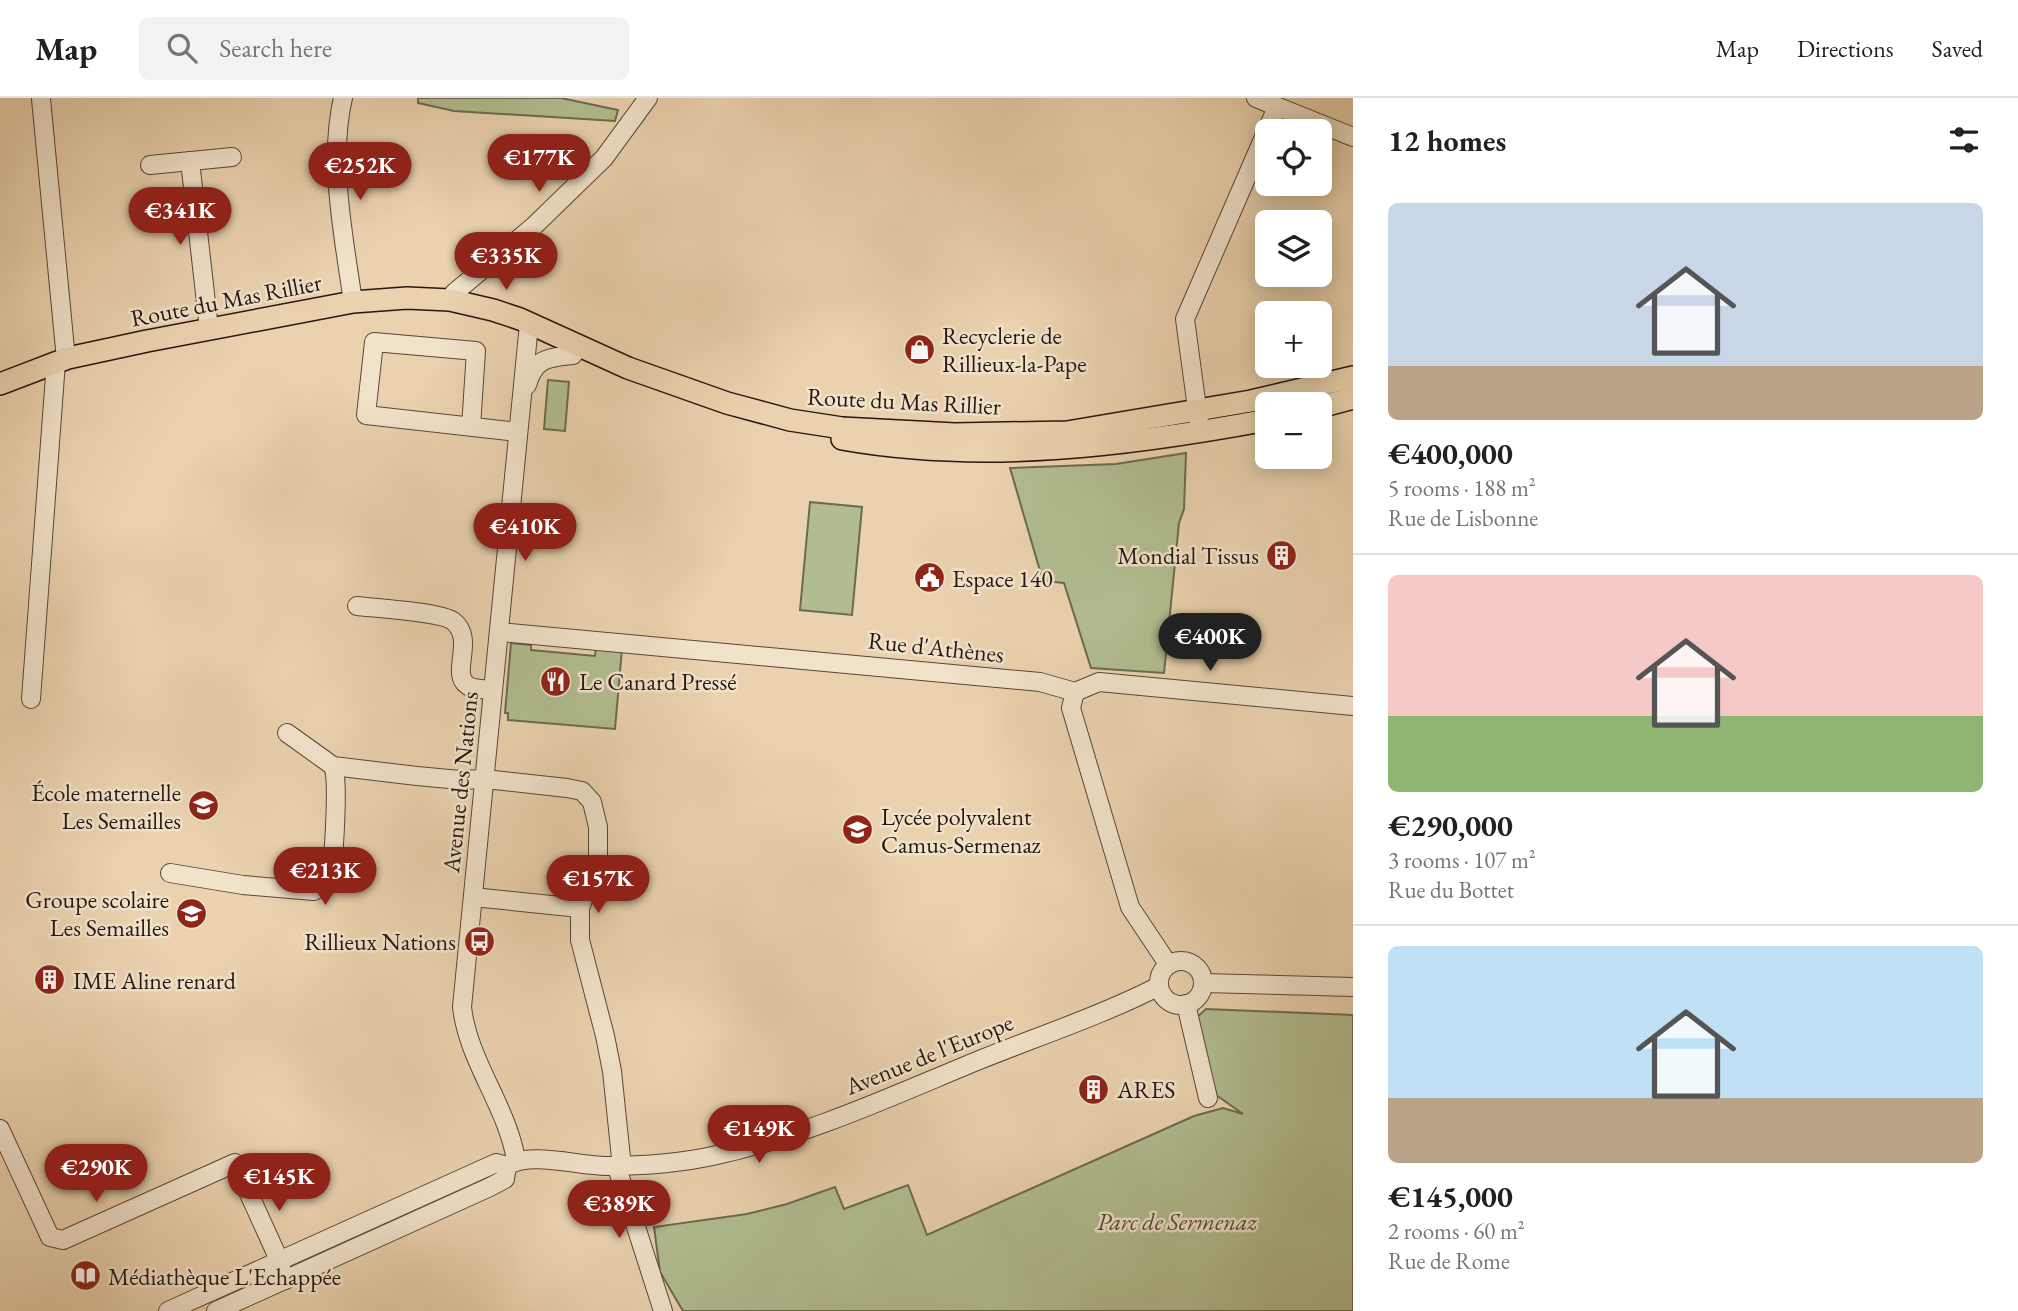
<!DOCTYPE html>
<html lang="en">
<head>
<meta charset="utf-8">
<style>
  body { margin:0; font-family:"EB Garamond",serif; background:#f2f2f2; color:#202124; height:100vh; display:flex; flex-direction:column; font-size:26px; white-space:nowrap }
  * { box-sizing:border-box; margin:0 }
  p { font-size:23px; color:#757577 }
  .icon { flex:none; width:38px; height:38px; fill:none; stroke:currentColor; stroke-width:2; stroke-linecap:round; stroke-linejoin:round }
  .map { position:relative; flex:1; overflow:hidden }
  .details { display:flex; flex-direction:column; background:#fff; width:665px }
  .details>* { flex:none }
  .buttons { position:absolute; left:1255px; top:21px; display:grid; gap:14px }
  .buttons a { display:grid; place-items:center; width:77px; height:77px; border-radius:10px; background:#fff; box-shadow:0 4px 18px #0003; font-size:35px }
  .price { position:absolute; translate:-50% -60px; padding:0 16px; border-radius:24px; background:#8f2418; color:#fff; font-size:23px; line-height:46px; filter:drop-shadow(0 2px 4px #0008) }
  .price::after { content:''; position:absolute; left:50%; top:42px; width:21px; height:16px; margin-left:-10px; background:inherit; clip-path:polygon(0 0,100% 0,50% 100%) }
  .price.on { background:#222; color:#fff }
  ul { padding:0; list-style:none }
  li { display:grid; align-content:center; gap:14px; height:371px; padding:0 35px }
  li+li { border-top:2px solid #e0e0e0 }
  li span { display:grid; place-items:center; height:217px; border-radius:10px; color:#555 }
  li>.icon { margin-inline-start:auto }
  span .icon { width:126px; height:126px; fill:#fffc; stroke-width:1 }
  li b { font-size:30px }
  h2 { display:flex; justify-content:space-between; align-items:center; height:84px; padding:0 35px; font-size:30px }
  header { display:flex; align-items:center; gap:42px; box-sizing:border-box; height:98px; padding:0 35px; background:#fff; border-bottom:2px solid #e0e0e0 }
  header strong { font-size:33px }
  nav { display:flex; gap:38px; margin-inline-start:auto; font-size:24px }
  .search { width:490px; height:63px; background:#f2f2f2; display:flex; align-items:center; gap:18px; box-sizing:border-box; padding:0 24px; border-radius:10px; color:#757577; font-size:26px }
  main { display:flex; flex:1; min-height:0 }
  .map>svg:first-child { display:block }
  .green { fill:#b1bd8f; stroke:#6c6a50; stroke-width:2 }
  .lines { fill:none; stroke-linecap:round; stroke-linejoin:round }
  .minor-casing { stroke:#584638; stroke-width:20 }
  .major-casing { stroke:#271711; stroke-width:24 }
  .minor { stroke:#f1e2ca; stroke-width:18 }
  .major { stroke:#ead2ae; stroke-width:21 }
  .labels { text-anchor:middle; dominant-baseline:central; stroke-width:5; stroke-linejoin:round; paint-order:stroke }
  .street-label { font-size:24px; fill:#271711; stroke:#f1e2ca }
  .poi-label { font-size:24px; fill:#271711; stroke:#f1e2ca; text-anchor:start }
  .park-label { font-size:24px; font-style:italic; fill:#504937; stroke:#f1e2ca }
</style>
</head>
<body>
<header>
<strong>Map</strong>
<div class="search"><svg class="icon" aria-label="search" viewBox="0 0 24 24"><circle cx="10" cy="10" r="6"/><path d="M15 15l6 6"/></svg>Search here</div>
<nav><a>Map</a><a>Directions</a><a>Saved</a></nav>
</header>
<main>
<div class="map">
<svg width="1353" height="1213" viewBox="0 0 1353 1213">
  <rect width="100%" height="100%" fill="#ead2ae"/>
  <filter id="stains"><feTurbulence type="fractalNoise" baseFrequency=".00286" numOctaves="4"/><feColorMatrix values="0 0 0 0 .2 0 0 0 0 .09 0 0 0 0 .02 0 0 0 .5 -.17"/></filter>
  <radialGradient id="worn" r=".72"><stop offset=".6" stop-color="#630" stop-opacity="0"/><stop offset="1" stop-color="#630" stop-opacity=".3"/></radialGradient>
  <g class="green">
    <path d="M418 0H561L618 12 615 23 454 13 418 5Z"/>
    <path d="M548 282 569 284 565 333 544 331Z"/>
    <path d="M1186 355 1184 411 1179 425 1164 575 1091 570 1064 485 1043 483 1010 370 1116 366Z"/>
    <path d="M810 404 862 409 852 517 800 512Z"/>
    <path d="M511 545 531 547V552L595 558 596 549 622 551 615 631 508 622V615H505Z"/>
    <path d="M1206 911 1353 917V1213H683L660 1174 654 1129 747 1116 787 1106 835 1089 844 1111 908 1087 927 1137 1194 1018 1223 1010 1243 1016 1216 997 1196 920Z"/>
  </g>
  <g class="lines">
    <defs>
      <g id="minor">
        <path d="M343 0C328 63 344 140 353 204"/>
        <path d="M1256 0 1353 39"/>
        <path d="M41 1 65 251 68 260"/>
        <path d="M190 63 209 231"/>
        <path d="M150 67 232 59"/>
        <path d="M450 202 454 195 534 128 604 60 648 0"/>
        <path d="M527 287C535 260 547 260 573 257"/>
        <path d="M1199 325 1185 221 1277 9"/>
        <path d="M471 329 476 253 374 244 366 317 518 334"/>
        <path d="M357 508C375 510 441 514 453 523 476 541 450 575 467 587 473 592 486 591 493 592"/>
        <path d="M499 534 1040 584 1075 594 1071 610 1130 809 1168 866"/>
        <path d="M1075 594 1099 584 1353 608"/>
        <path d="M31 601 56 264"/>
        <path d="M287 635 333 668 417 678 460 682 485 681 567 690 582 693 592 704 598 729V762L580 810V842L605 938 612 973 621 1060 619 1076 663 1213"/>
        <path d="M170 775 243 787 314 793C320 789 328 785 330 778 334 763 339 682 333 668"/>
        <path d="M473 799 580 810"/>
        <circle cx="1181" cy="885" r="22"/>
        <path d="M1203 885 1353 889"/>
        <path d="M1186 906 1208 1000"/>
        <path d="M0 1031 50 1139 63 1142 235 1065 275 1153 285 1182"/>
        <path d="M516 1062C507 1008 468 963 462 909L529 226"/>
        <path d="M168 1213 496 1065 507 1068C530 1053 578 1068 606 1068 643 1068 682 1065 717 1057 808 1037 892 998 977 963 1036 939 1103 917 1159 888"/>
        <path d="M216 1213 490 1089 505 1081 507 1068"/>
      </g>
      <g id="major">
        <path d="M0 286 68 260 147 243 353 204 407 200 450 202 493 212 520 221 628 270 727 305 790 322 842 330 955 336 1067 334 1251 303 1353 279"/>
        <path d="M1320 309 1353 300"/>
        <path d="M842 341C983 366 1127 348 1267 322"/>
      </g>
    </defs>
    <use href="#minor" class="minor-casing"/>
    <use href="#major" class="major-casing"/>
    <use href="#minor" class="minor"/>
    <use href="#major" class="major"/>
  </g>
  <defs>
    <symbol id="shop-disc" viewBox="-11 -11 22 22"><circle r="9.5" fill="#8f2418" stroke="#f1e2ca"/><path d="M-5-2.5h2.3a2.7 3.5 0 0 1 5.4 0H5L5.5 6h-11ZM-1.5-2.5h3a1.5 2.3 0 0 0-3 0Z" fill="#fff"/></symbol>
    <symbol id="building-disc" viewBox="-11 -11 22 22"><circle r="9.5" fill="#8f2418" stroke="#f1e2ca"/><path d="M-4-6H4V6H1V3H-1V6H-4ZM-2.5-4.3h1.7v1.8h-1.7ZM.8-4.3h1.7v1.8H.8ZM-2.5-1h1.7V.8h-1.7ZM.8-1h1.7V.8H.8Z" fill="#fff"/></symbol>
    <symbol id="civic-disc" viewBox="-11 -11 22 22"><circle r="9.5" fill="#8f2418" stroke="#f1e2ca"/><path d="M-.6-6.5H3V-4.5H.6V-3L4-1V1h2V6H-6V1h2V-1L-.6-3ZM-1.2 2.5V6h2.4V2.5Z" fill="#fff"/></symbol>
    <symbol id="restaurant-disc" viewBox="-11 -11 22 22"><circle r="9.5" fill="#8f2418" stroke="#f1e2ca"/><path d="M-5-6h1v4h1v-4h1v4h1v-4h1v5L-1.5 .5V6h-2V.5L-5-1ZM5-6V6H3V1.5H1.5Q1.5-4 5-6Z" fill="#fff"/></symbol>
    <symbol id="school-disc" viewBox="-11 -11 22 22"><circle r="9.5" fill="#8f2418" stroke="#f1e2ca"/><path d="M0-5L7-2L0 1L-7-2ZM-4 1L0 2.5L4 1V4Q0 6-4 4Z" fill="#fff"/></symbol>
    <symbol id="bus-disc" viewBox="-11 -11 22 22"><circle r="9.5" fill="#8f2418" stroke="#f1e2ca"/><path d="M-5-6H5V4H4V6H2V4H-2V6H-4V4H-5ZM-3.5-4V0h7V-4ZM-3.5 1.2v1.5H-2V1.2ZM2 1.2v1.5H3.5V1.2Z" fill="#fff"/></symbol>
    <symbol id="library-disc" viewBox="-11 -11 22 22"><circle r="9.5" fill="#8f2418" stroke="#f1e2ca"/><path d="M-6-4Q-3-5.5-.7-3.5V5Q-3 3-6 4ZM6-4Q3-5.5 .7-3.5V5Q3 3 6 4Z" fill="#fff"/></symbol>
  </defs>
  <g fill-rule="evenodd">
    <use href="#shop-disc" x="902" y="234" width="35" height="35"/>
    <use href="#building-disc" x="1264" y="440" width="35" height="35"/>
    <use href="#civic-disc" x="912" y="462" width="35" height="35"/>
    <use href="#restaurant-disc" x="538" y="566" width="35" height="35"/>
    <use href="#school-disc" x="186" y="690" width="35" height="35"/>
    <use href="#school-disc" x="840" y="714" width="35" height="35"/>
    <use href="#school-disc" x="174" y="798" width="35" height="35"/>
    <use href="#bus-disc" x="462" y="826" width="35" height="35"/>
    <use href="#building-disc" x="32" y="864" width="35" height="35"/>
    <use href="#building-disc" x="1076" y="974" width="35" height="35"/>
    <use href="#library-disc" x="68" y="1160" width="35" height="35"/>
  </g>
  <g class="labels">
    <g class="street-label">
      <text transform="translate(226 202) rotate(-11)">Route du Mas Rillier</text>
      <text transform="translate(904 303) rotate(3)">Route du Mas Rillier</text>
      <text transform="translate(936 549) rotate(6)">Rue d'Athènes</text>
      <text transform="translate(460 684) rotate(-84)">Avenue des Nations</text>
      <text transform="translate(929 956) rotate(-22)">Avenue de l'Europe</text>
    </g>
    <g class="poi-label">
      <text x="942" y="237">Recyclerie de<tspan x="942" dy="28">Rillieux-la-Pape</tspan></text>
      <text x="1259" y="457" text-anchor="end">Mondial Tissus</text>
      <text x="952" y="480">Espace 140</text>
      <text x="579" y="583">Le Canard Pressé</text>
      <text x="181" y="694" text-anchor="end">École maternelle<tspan x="181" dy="28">Les Semailles</tspan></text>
      <text x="881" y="718">Lycée polyvalent<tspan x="881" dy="28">Camus-Sermenaz</tspan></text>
      <text x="169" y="801" text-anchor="end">Groupe scolaire<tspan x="169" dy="28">Les Semailles</tspan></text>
      <text x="456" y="843" text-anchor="end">Rillieux Nations</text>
      <text x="73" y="882">IME Aline renard</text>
      <text x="1117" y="991">ARES</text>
      <text x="108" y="1178">Médiathèque L'Echappée</text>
    </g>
    <g class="park-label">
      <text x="1177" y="1123">Parc de Sermenaz</text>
    </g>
  </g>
  <rect width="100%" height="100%" filter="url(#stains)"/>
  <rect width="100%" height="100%" fill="url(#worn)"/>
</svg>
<div class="buttons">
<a><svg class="icon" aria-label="locate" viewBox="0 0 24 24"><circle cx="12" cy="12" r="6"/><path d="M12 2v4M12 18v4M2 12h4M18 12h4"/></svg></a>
<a><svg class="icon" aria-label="layers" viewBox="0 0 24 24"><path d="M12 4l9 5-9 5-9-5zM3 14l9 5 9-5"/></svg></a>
<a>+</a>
<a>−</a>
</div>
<b class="price" style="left:539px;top:96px">€177K</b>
<b class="price" style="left:360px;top:104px">€252K</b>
<b class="price" style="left:180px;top:149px">€341K</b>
<b class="price" style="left:506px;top:194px">€335K</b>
<b class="price" style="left:525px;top:465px">€410K</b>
<b class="price on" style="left:1210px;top:575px">€400K</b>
<b class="price" style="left:325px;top:809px">€213K</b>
<b class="price" style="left:598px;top:817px">€157K</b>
<b class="price" style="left:759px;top:1067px">€149K</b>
<b class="price" style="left:96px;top:1106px">€290K</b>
<b class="price" style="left:279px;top:1115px">€145K</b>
<b class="price" style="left:619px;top:1142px">€389K</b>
</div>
<section class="details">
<h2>12 homes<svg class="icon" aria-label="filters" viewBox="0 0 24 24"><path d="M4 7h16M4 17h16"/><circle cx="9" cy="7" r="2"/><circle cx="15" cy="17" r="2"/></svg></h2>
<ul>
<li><span style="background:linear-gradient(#c9d6e8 75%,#b9a48a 0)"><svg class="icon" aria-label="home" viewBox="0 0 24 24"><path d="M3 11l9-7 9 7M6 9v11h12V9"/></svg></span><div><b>€400,000</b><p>5 rooms · 188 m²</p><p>Rue de Lisbonne</p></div></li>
<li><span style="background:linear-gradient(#f6c9c9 65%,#8fb573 0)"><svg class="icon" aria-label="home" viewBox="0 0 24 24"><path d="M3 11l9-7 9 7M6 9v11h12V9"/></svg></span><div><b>€290,000</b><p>3 rooms · 107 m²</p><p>Rue du Bottet</p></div></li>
<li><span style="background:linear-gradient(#bfe0f5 70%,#b9a48a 0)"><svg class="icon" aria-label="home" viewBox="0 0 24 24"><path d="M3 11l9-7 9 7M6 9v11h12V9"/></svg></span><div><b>€145,000</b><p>2 rooms · 60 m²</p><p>Rue de Rome</p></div></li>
</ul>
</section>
</main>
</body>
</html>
